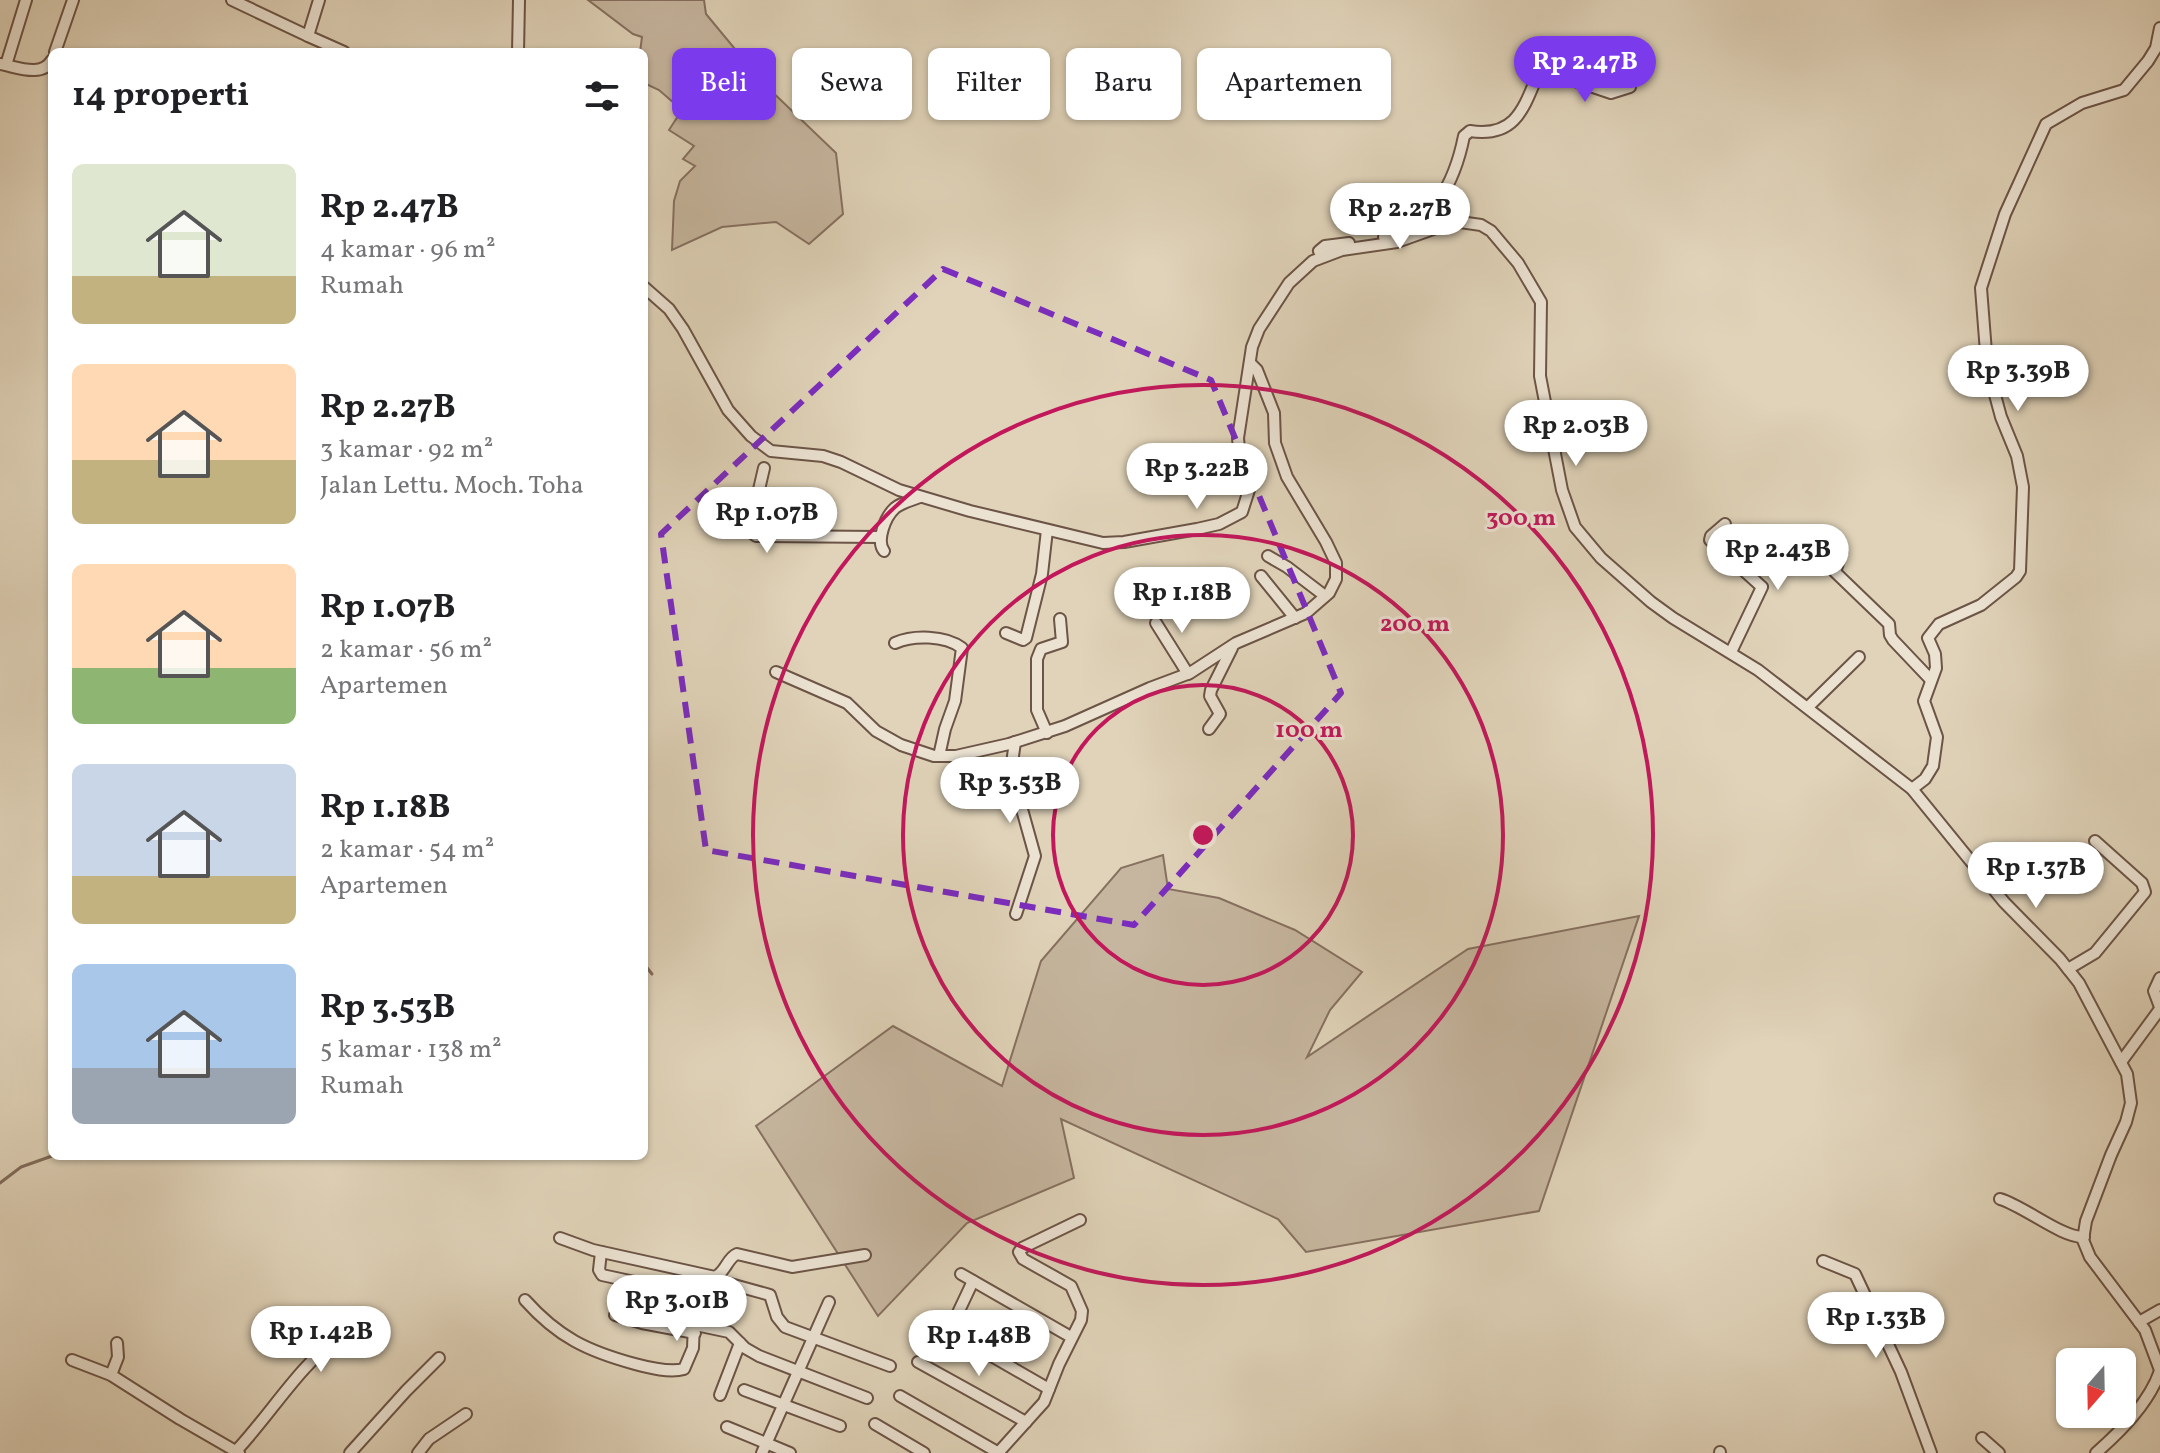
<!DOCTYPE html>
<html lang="id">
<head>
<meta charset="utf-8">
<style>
  body { margin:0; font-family:Vollkorn,serif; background:#f6f6f6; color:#202124; height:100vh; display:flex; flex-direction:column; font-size:30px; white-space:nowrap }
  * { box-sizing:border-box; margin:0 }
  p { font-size:26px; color:#757577 }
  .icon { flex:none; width:44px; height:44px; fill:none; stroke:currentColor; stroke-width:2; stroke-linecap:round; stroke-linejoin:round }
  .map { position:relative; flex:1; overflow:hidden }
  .details { position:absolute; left:48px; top:48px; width:600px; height:1112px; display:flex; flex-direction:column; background:#fff; border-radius:12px; box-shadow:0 2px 6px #0004 }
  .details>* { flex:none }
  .hud { position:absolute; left:672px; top:48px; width:760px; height:72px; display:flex; gap:16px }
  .needle { width:52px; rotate:200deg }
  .fabs { position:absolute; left:2056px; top:1348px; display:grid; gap:16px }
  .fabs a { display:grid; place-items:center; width:80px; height:80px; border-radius:12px; background:#fff; box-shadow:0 2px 6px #0004; font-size:40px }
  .price { position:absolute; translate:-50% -68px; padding:0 18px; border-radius:28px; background:#fff; color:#222; font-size:26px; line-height:52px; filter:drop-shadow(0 2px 4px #0008) }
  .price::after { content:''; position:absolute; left:50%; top:48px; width:24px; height:18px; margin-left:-12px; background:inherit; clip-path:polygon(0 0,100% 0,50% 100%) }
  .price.current { background:#7c3aed; color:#fff }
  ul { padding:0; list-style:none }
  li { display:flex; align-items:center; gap:24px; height:200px; padding:0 24px }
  li span { display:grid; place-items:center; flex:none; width:224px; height:160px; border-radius:12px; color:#555 }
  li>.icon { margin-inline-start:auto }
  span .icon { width:96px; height:96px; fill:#fffc; stroke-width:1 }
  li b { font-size:34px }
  h2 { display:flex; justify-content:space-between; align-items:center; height:96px; padding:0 24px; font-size:34px }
  .pill { padding:0 28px; border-radius:12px; background:#fff; box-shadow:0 2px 6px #0004; font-size:28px; line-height:72px }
  .pill.current { background:#7c3aed; color:#fff }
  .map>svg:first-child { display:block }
  .green { fill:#c6b69f; stroke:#867060; stroke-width:2 }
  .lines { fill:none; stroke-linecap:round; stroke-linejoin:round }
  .stream { stroke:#826d5d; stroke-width:3 }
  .minor-casing { stroke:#6c5446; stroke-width:14 }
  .minor { stroke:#ebe2d2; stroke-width:10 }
  .marked { fill:none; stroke:#7b2cbf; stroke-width:6; stroke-dasharray:16 10; stroke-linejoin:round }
  .ring { fill:none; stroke:#c2185b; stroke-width:4 }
  .centre { fill:#c2185b; stroke:#ebe2d2; stroke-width:4 }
  .ring-label { font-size:24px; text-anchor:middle; font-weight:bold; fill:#c2185b; stroke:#ebe2d2; stroke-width:6; stroke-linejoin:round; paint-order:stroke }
</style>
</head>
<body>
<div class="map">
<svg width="2160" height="1453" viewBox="0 0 2160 1453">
  <rect width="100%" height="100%" fill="#e0d3b9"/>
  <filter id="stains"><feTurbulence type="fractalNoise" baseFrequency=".0025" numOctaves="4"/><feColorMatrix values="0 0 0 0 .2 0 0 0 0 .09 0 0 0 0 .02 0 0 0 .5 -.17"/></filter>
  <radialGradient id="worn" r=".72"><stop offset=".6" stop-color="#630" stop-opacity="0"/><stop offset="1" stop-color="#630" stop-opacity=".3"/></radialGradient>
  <g class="green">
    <path d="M588 0H704L706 14 764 84 836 153 843 214 809 244 776 222 722 227 672 250 674 201 680 181 695 166 683 159 694 146 669 130 682 110 659 90 644 83V52H640L642 37 633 34Z"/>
    <path d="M1163 855 1168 889 1219 898 1295 930 1362 972 1330 1010 1307 1057 1468 949 1639 916 1539 1211 1306 1252 1278 1219 1061 1119 1074 1178 967 1223 878 1316 756 1126 893 1026 1002 1086 1041 961 1121 868Z"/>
  </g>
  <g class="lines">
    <g class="stream">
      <path d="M644 964 652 974"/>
      <path d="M0 1183 21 1167 52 1156"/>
    </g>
    <defs>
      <g id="minor">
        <path d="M232 0 308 36"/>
        <path d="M319 0 308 36 344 52"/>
        <path d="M55 52 73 0"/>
        <path d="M518 52 519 0"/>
        <path d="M0 64C17 67 42 78 52 60"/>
        <path d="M6 65 26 0"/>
        <path d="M1384 237C1433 227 1455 181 1464 136L1470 131C1517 138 1524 107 1540 69L1611 93 1630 87"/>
        <path d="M1322 257 1319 251 1325 246 1349 243"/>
        <path d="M644 287 669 309 683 329 728 410 751 436 771 451 823 456 841 462 899 490 970 511 1103 543 1124 542 1197 529 1219 524 1242 512 1249 490 1240 461 1238 438 1252 347 1259 329 1289 283 1313 261 1342 250 1397 242 1439 227 1460 222 1481 225 1491 231 1518 263 1541 302 1540 376 1562 490 1575 527 1601 558 1651 602 1673 618 1758 670 1912 789 2004 902 2060 959 2079 983 2127 1074 2131 1103 2126 1122 2111 1155 2086 1221 2083 1240 2090 1257 2145 1330 2160 1370"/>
        <path d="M764 468 751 524 752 533 756 536 880 537"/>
        <path d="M1725 524 1711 536 1710 540 1762 587 1731 652"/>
        <path d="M884 551C876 541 885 517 895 508 901 503 912 500 920 497"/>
        <path d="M1842 551 1835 572 1889 624 1890 635 1893 640 1931 680"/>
        <path d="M1268 556 1287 567 1325 596"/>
        <path d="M1261 576 1295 618"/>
        <path d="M1156 623 1188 674"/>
        <path d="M1006 633 1023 640 1026 638 1042 574 1047 530"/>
        <path d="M895 643C913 635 945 635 962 648L955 701 945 729 939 756"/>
        <path d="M776 672 847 703 876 731 901 745 934 756H956L1009 744 1065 726 1150 688 1190 673 1236 643 1306 613 1329 593 1336 579V563L1326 542 1287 477 1275 443 1274 413 1257 370 1250 363"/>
        <path d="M1808 707 1859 657"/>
        <path d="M1209 729 1220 714 1210 696 1211 690 1232 648"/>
        <path d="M1047 733 1037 710V659L1041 649 1062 642 1060 619"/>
        <path d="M1015 742 1011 770 1035 856 1016 914"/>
        <path d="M1912 789 1925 779 1933 766 1937 737 1924 701 1936 668 1935 654 1928 638 1939 624 1981 605 2016 577 2020 571 2023 487 2017 456 2001 417 1987 365 1981 288 2005 214 2046 124 2082 103 2124 90 2148 61 2156 48 2160 28"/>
        <path d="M2068 969 2095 953 2145 892 2142 883 2095 841"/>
        <path d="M2160 978 2154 991 2160 1007"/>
        <path d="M2121 1062 2160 1009"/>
        <path d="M2000 1199C2024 1206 2062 1238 2084 1237"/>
        <path d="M560 1238 593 1250 715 1277C726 1272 727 1258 737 1254L792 1267 865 1255"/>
        <path d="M1823 1261 1855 1274 1901 1372 1931 1453"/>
        <path d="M961 1274 1071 1337"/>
        <path d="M723 1282 770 1295 777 1317 785 1327 890 1366"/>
        <path d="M525 1300C558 1337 587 1351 635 1364 650 1368 670 1373 684 1369L693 1348 695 1298 680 1292 602 1275 599 1270 601 1252"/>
        <path d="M615 1315 642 1323 695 1333"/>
        <path d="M931 1321 1049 1389"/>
        <path d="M2139 1322 2160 1310"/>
        <path d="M696 1325 729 1332 745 1348 759 1356 867 1398"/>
        <path d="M949 1332 973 1281"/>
        <path d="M72 1360 111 1375 180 1419 239 1453"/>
        <path d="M918 1362 1026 1422"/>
        <path d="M111 1375 118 1357 117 1343"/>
        <path d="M744 1390 840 1426"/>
        <path d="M720 1395 740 1343"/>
        <path d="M900 1396 999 1453"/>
        <path d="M875 1424 924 1453"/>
        <path d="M727 1427 790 1453"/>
        <path d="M1982 1438 1999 1453"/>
        <path d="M237 1450C274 1410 297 1368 343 1333"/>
        <path d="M1720 1452V1453"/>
        <path d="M350 1453 406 1391 439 1358"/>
        <path d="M418 1453 429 1439 466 1414"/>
        <path d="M762 1453 829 1302"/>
        <path d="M998 1453 1044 1402 1059 1364 1081 1320 1082 1311 1071 1286 1023 1259 1019 1252 1022 1248 1080 1220"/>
        <path d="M2096 1453C2121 1431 2149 1403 2160 1371"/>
      </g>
    </defs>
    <use href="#minor" class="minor-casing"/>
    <use href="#minor" class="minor"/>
  </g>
  <path class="marked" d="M943 269 1211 380 1341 693 1134 925 706 850 661 534Z"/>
  <g class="ring">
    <circle cx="1203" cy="835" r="150"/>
    <circle cx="1203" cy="835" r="300"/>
    <circle cx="1203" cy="835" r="450"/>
  </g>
  <circle cx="1203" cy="835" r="12" class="centre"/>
  <g class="ring-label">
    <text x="1521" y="525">300 m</text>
    <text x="1415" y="631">200 m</text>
    <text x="1309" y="737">100 m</text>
  </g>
  <rect width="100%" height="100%" filter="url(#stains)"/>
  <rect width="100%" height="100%" fill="url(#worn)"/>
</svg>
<div class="fabs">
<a><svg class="needle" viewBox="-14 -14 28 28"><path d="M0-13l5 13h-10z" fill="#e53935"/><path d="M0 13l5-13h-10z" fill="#757577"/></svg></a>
</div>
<b class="price current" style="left:1585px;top:104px">Rp 2.47B</b>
<b class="price" style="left:1400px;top:251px">Rp 2.27B</b>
<b class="price" style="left:2018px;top:413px">Rp 3.39B</b>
<b class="price" style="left:1576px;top:468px">Rp 2.03B</b>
<b class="price" style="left:1197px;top:511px">Rp 3.22B</b>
<b class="price" style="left:767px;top:555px">Rp 1.07B</b>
<b class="price" style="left:1778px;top:592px">Rp 2.43B</b>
<b class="price" style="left:1182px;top:635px">Rp 1.18B</b>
<b class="price" style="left:1010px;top:825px">Rp 3.53B</b>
<b class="price" style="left:2036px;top:910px">Rp 1.37B</b>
<b class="price" style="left:677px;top:1343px">Rp 3.01B</b>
<b class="price" style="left:1876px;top:1360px">Rp 1.33B</b>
<b class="price" style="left:321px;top:1374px">Rp 1.42B</b>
<b class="price" style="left:979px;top:1378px">Rp 1.48B</b>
<div class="hud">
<a class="pill current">Beli</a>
<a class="pill">Sewa</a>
<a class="pill">Filter</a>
<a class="pill">Baru</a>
<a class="pill">Apartemen</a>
</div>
<section class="details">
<h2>14 properti<svg class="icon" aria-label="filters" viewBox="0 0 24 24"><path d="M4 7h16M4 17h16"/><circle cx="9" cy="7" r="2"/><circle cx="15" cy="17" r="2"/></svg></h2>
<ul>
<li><span style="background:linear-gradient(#dfe7d0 70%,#c2b280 0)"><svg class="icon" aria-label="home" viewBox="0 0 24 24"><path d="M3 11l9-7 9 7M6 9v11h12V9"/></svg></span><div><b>Rp 2.47B</b><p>4 kamar · 96 m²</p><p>Rumah</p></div></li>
<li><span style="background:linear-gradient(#ffd9b3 60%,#c2b280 0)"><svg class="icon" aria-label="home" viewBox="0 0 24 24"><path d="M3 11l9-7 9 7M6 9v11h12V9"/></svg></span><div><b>Rp 2.27B</b><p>3 kamar · 92 m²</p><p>Jalan Lettu. Moch. Toha</p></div></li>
<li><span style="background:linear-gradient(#ffd9b3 65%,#8fb573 0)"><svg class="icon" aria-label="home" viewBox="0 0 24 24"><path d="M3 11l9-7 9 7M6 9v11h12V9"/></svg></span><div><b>Rp 1.07B</b><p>2 kamar · 56 m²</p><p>Apartemen</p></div></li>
<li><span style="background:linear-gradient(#c9d6e8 70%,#c2b280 0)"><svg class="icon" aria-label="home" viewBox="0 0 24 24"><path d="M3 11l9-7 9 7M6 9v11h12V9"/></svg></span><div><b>Rp 1.18B</b><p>2 kamar · 54 m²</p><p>Apartemen</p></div></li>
<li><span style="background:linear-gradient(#a9c7e8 65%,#9aa5b1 0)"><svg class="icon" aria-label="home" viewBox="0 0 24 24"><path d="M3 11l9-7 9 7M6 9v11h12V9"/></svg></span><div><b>Rp 3.53B</b><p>5 kamar · 138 m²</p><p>Rumah</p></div></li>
</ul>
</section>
</div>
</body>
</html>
